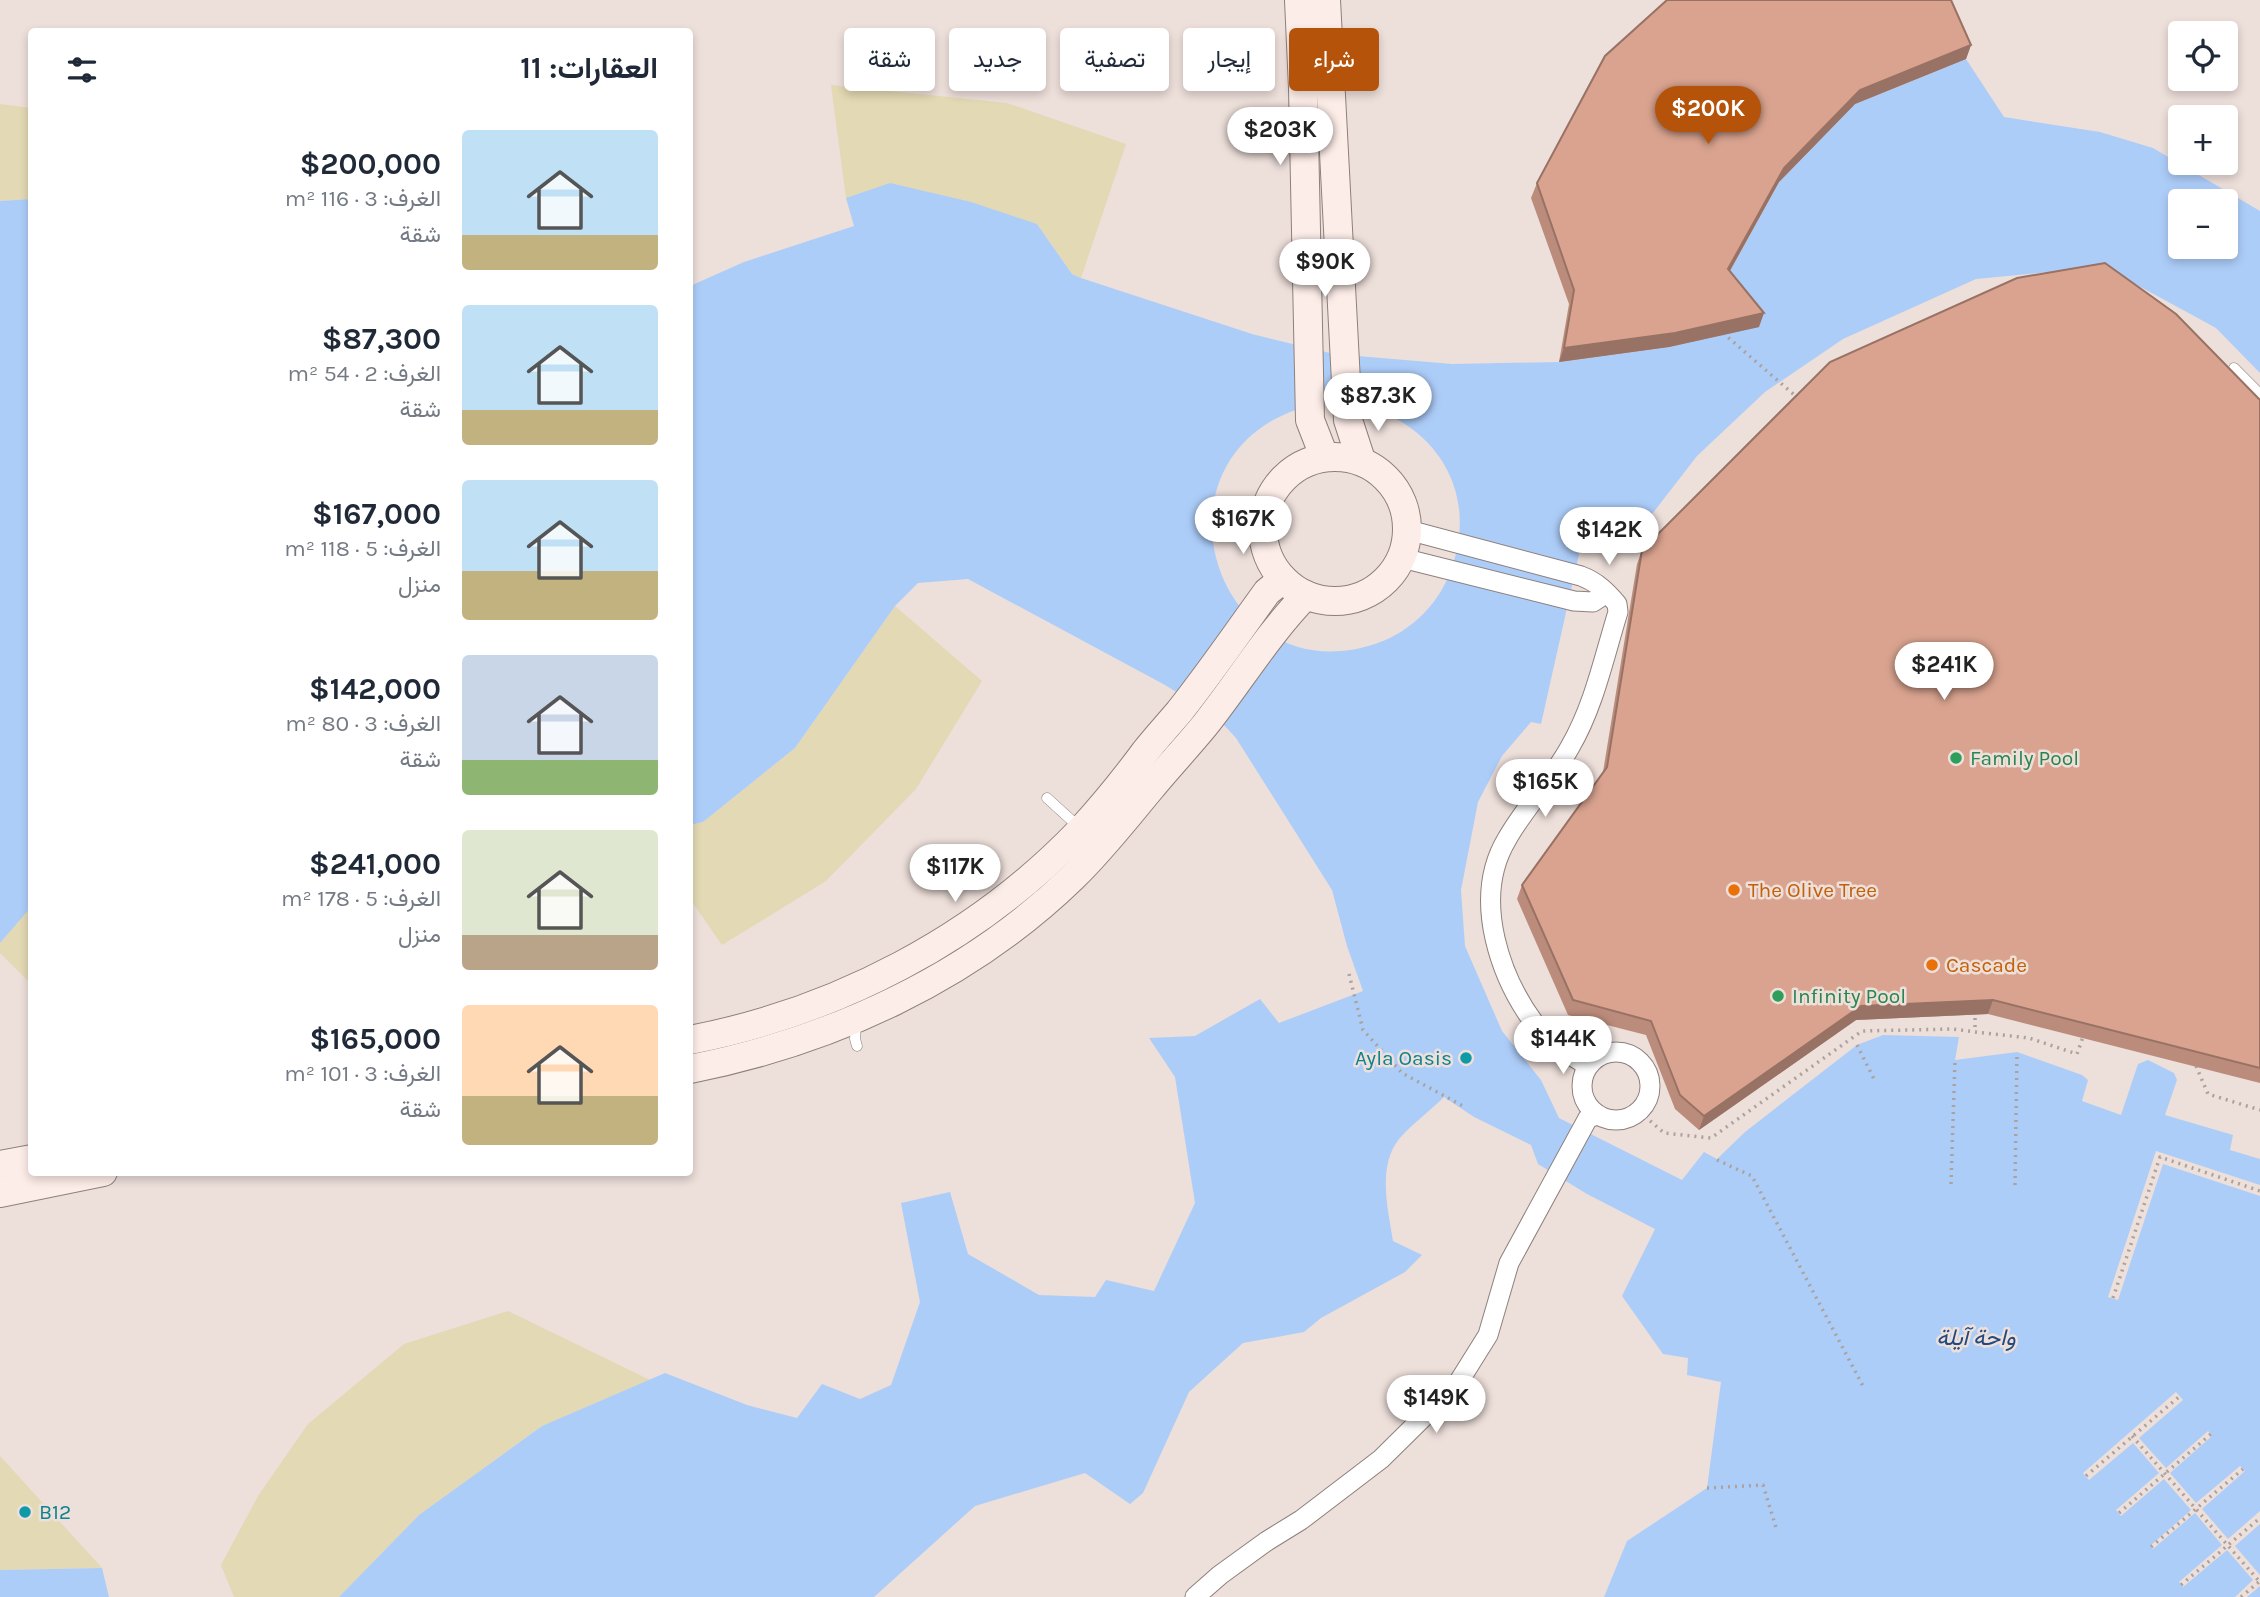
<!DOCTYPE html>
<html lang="ar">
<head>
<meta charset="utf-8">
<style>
  body { margin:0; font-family:Karla,Vazirmatn,sans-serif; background:#f2f2f3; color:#1f2937; direction:rtl; height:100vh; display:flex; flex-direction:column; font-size:26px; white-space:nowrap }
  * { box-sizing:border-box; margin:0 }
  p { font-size:23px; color:#747a83 }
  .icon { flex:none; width:38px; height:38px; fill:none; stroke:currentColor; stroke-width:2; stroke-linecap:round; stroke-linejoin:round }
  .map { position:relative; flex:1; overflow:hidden; direction:ltr }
  .drawer { position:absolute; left:28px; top:28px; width:665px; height:1148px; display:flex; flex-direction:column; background:#fff; border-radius:7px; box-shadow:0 4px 10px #0003; direction:rtl }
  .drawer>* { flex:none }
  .top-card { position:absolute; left:714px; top:28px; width:665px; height:63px; direction:rtl; display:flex; gap:14px }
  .controls { position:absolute; left:2168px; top:21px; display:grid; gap:14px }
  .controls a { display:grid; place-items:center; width:70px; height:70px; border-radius:7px; background:#fff; box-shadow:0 4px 10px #0003; font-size:35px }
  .price { position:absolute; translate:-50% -60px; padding:0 16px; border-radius:24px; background:#fff; color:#222; font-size:23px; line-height:46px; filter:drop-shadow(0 2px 4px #0008) }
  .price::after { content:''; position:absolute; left:50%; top:42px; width:21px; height:16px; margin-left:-10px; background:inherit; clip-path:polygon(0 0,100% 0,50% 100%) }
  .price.on { background:#b45309; color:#fff }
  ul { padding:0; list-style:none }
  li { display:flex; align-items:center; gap:21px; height:175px; padding:0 35px }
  li span { display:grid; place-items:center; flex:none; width:196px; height:140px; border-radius:7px; color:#555 }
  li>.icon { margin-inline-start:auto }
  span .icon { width:84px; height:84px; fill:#fffc; stroke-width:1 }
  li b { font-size:30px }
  h2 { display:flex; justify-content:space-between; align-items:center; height:84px; padding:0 35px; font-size:30px }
  .chip { padding:0 24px; border-radius:7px; background:#fff; box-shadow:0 4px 10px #0003; font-size:24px; line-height:63px }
  .chip.on { background:#b45309; color:#fff }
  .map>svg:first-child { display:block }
  .sand { fill:#e3d9b4 }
  .water { fill:#adcdf9; fill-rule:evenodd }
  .pier { fill:#eddfda }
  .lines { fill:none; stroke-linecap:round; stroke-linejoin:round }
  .lane-casing { stroke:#8d807c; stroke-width:11 }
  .street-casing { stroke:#8d807c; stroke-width:21 }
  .secondary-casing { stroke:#8d807c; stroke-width:30 }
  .path { stroke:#aca19d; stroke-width:3.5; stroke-dasharray:2 5; stroke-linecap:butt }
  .lane { stroke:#fff; stroke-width:10 }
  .street { stroke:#fff; stroke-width:19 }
  .secondary { stroke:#fdede8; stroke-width:28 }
  .wall { fill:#bb8c7b }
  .shaded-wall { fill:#987264 }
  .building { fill:#d9a38f; stroke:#987264; stroke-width:2 }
  .leisure-dot { fill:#2e9e5b; stroke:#eddfda; stroke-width:2.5 }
  .food-dot { fill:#e8710a; stroke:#eddfda; stroke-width:2.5 }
  .culture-dot { fill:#0f9aa8; stroke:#eddfda; stroke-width:2.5 }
  .labels { text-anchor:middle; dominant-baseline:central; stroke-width:5; stroke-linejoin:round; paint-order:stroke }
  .leisure-label { font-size:21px; fill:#27864d; stroke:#eddfda; text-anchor:start }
  .food-label { font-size:21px; fill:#c56008; stroke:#eddfda; text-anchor:start }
  .culture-label { font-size:21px; fill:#0d838f; stroke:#eddfda; text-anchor:end }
  .water-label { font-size:23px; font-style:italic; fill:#21497e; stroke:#eddfda }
</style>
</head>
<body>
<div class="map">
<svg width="2260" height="1597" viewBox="0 0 2260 1597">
  <rect width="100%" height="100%" fill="#eddfda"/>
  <g class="sand">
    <path d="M831 85 1007 103 1126 144 1081 278 1072 274 1037 224 846 198Z"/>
    <path d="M0 104 31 108V199L0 201Z"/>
    <path d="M895 606 982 681 916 789 826 881 722 945 690 899V825L703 822 795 748Z"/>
    <path d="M31 906V984L0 953V943Z"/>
    <path d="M508 1311 650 1380 542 1426 419 1515 339 1597H234L221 1565 258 1496 308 1424 404 1344Z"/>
    <path d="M0 1456 102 1568 0 1570Z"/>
  </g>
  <g class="water">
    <path d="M1966 59 2004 117 2100 132 2153 148 2260 211V373L2216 328 2104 267 1976 279 1843 339 1765 392 1697 456 1632 540 1584 532 1541 724 1531 722 1502 756 1478 802 1461 890 1465 946 1502 1031 1541 1080 1559 1118 1682 1180 1704 1152 1717 1159 1745 1132 1857 1045 1883 1035 1959 1037 1955 1060 2017 1052 2082 1075 2088 1080 2082 1101 2121 1115 2138 1064 2148 1060 2174 1073 2177 1080 2165 1115 2233 1135 2230 1150 2260 1159V1597H1604L1627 1541 1707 1488 1721 1382 1687 1375 1688 1358 1663 1354 1622 1296 1655 1229 1587 1194 1538 1164 1531 1145 1474 1117 1444 1097C1430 1111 1412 1124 1399 1139 1377 1167 1388 1209 1393 1241L1422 1255 1405 1272 1321 1318 1304 1332 1243 1343 1189 1392 1143 1493 1130 1504 1085 1473 975 1506 874 1597H339L419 1515 542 1426 665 1373 747 1405 797 1418 822 1384 860 1399 891 1385 920 1302 901 1203 950 1192 968 1254 1039 1295 1095 1297 1106 1280 1154 1291 1195 1203 1175 1077 1149 1038 1195 1036 1260 999 1279 1023 1363 991 1347 946 1332 890 1236 738 1223 724 1205 710 1165 685 968 579 918 583 895 606 795 748 703 822 690 825V286L744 262 854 226 846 198 890 183 971 202 1037 224 1072 274 1081 278 1252 334 1334 354 1452 364 1559 362 1669 347 1723 283 1782 177 1855 104ZM2180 201H2226V247H2180ZM1327 402C1415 402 1482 475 1453 564 1442 601 1412 632 1375 644 1207 699 1134 434 1327 402Z"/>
    <path d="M31 199 32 906 0 943V201Z"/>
    <path d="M102 1568 109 1597H0V1570Z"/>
  </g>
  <g class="pier">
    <path d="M2156 1151 2260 1185V1196L2163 1164 2118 1300 2108 1297Z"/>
    <path d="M2176 1392 2183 1400 2139 1438 2166 1468 2208 1431 2212 1436 2170 1473 2196 1503 2240 1466 2245 1471 2202 1509 2228 1539 2260 1511V1524L2235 1546 2260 1575V1586L2247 1597H2235L2253 1580 2227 1550 2183 1587 2179 1582 2222 1545 2195 1513 2153 1549 2150 1546 2191 1510 2164 1479 2121 1516 2116 1510 2159 1473 2133 1443 2089 1480 2083 1473Z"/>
  </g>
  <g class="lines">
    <defs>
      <g id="lane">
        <path d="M2227 383 2234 368 2260 394"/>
        <path d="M1047 798 1080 828"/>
        <path d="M856 1024 855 1039 857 1046"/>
      </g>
      <g id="street">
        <path d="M1408 530 1581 576C1597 582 1607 592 1617 604L1618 612C1604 657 1594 706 1570 747 1552 780 1525 807 1507 839 1471 899 1500 981 1541 1032 1552 1046 1573 1056 1588 1066"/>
        <path d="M1402 558 1574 601 1593 602 1605 594"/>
        <circle cx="1616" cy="1086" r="34"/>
        <path d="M1195 1597 1220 1575 1267 1541 1301 1520 1381 1459 1458 1383 1488 1335 1509 1263 1588 1118 1598 1115"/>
      </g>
      <g id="secondary">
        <path d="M1299 0 1303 88 1310 420 1324 456"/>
        <path d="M1326 0 1348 420 1361 460"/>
        <circle cx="1335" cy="529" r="72"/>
        <path d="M690 1040C836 1012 977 939 1081 830 1104 805 1125 779 1145 752 1156 738 1168 725 1179 712 1210 673 1238 632 1267 592L1283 579"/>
        <path d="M690 1069C831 1041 968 979 1073 877 1101 850 1125 819 1150 789 1168 767 1187 747 1205 725 1239 682 1268 634 1306 595"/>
        <path d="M0 1165 32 1159"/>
        <path d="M0 1193 103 1172"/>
      </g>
    </defs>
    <use href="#lane" class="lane-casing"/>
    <use href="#street" class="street-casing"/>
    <use href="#secondary" class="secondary-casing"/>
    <g class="path">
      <path d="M1723 333 1799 399"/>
      <path d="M1349 974 1363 1030 1402 1073 1463 1106"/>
      <path d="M1975 1011V1032"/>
      <path d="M1857 1045 1875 1081"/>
      <path d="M2196 1066 2208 1094 2260 1110"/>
      <path d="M1638 1114 1648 1119 1664 1133 1711 1138 1862 1031 1953 1029 1975 1032 2029 1038 2077 1054 2084 1034"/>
      <path d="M1717 1160 1752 1176 1864 1388"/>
      <path d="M1951 1184 1955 1060"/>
      <path d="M2015 1185 2017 1052"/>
      <path d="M2113 1298 2160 1157 2260 1191"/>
      <path d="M2132 1436 2259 1581"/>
      <path d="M2086 1476 2180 1396"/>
      <path d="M1707 1488 1763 1485 1777 1531"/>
      <path d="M2119 1513 2211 1434"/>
      <path d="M2151 1547 2243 1469"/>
      <path d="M2181 1585 2260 1518"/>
      <path d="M2241 1597 2260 1581"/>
    </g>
    <use href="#lane" class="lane"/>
    <use href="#street" class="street"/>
    <use href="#secondary" class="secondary"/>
  </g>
  <g class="wall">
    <path d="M1971 45 1966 59 1855 104 1779 182 1730 271 1759 327 1669 347 1559 362 1569 304 1531 198 1537 183Z"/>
    <path d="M2260 400V1083L1988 1014 1856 1020 1699 1130 1675 1109 1646 1035 1568 1015 1517 899 1522 885 1603 772 1637 564 1642 550Z"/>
  </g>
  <g class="shaded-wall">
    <path d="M1971 45 1966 59 1855 104 1779 182 1723 283 1728 269 1784 168 1860 90Z"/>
    <path d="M1764 313 1759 327 1669 347 1559 362 1564 348Z"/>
    <path d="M1993 1000 1988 1014 1856 1020 1699 1130 1704 1116 1861 1006Z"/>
  </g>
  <g class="building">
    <path d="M1667 0H1951L1971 45 1860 90 1784 168 1728 269 1764 313 1675 333 1564 348 1574 290 1537 183 1605 56Z"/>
    <path d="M2105 263 2176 314 2260 400V1068L1993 1000 1861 1006 1704 1116 1680 1095 1651 1021 1573 1000 1522 885 1607 767 1642 550 1830 362 2017 278Z"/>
  </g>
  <g class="leisure-dot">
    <circle cx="1956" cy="758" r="7"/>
    <circle cx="1778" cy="996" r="7"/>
  </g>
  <g class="food-dot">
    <circle cx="1734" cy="890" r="7"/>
    <circle cx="1932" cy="965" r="7"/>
  </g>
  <g class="culture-dot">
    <circle cx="1466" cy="1058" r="7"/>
    <circle cx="25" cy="1512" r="7"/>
  </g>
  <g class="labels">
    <g class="leisure-label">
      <text x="1970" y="758">Family Pool</text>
      <text x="1792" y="996">Infinity Pool</text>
    </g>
    <g class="food-label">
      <text x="1748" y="890">The Olive Tree</text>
      <text x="1946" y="965">Cascade</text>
    </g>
    <g class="culture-label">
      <text x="1452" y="1058">Ayla Oasis</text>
      <text x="39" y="1512" text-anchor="start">B12</text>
    </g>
    <g class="water-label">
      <text x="1976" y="1337">واحة آيلة</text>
    </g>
  </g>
</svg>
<div class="controls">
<a><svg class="icon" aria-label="locate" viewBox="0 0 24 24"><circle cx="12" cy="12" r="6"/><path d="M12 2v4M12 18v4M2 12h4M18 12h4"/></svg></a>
<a>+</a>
<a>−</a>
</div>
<b class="price on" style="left:1708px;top:146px">$200K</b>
<b class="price" style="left:1280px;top:167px">$203K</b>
<b class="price" style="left:1325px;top:299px">$90K</b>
<b class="price" style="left:1378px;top:433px">$87.3K</b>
<b class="price" style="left:1243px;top:556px">$167K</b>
<b class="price" style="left:1609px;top:567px">$142K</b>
<b class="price" style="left:1944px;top:702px">$241K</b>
<b class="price" style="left:1545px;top:819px">$165K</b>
<b class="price" style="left:955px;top:904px">$117K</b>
<b class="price" style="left:1563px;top:1076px">$144K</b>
<b class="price" style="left:1436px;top:1435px">$149K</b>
<div class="top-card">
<a class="chip on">شراء</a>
<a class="chip">إيجار</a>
<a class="chip">تصفية</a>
<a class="chip">جديد</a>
<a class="chip">شقة</a>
</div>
<section class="drawer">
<h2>العقارات: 11<svg class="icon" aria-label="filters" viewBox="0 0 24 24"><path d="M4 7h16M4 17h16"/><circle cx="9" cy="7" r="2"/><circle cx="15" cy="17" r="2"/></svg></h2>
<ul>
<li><span style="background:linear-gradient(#bfe0f5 75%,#c2b280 0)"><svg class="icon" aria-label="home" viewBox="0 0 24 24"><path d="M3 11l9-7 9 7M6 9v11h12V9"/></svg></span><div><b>$200,000</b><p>الغرف: 3 · 116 m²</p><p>شقة</p></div></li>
<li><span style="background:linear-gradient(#bfe0f5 75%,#c2b280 0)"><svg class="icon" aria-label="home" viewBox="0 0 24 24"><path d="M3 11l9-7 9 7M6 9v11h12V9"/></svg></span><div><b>$87,300</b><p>الغرف: 2 · 54 m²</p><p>شقة</p></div></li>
<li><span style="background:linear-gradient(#bfe0f5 65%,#c2b280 0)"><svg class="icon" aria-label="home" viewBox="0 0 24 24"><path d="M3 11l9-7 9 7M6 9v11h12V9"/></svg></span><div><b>$167,000</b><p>الغرف: 5 · 118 m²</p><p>منزل</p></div></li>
<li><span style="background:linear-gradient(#c9d6e8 75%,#8fb573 0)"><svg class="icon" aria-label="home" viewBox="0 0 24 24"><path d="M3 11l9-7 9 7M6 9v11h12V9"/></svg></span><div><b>$142,000</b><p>الغرف: 3 · 80 m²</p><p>شقة</p></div></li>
<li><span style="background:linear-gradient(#dfe7d0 75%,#b9a48a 0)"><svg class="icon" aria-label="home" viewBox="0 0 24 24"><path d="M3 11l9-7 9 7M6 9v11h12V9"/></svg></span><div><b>$241,000</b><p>الغرف: 5 · 178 m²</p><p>منزل</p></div></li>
<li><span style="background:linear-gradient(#ffd9b3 65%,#c2b280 0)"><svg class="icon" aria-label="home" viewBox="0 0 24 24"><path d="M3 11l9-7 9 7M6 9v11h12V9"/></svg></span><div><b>$165,000</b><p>الغرف: 3 · 101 m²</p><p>شقة</p></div></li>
</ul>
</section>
</div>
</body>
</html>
